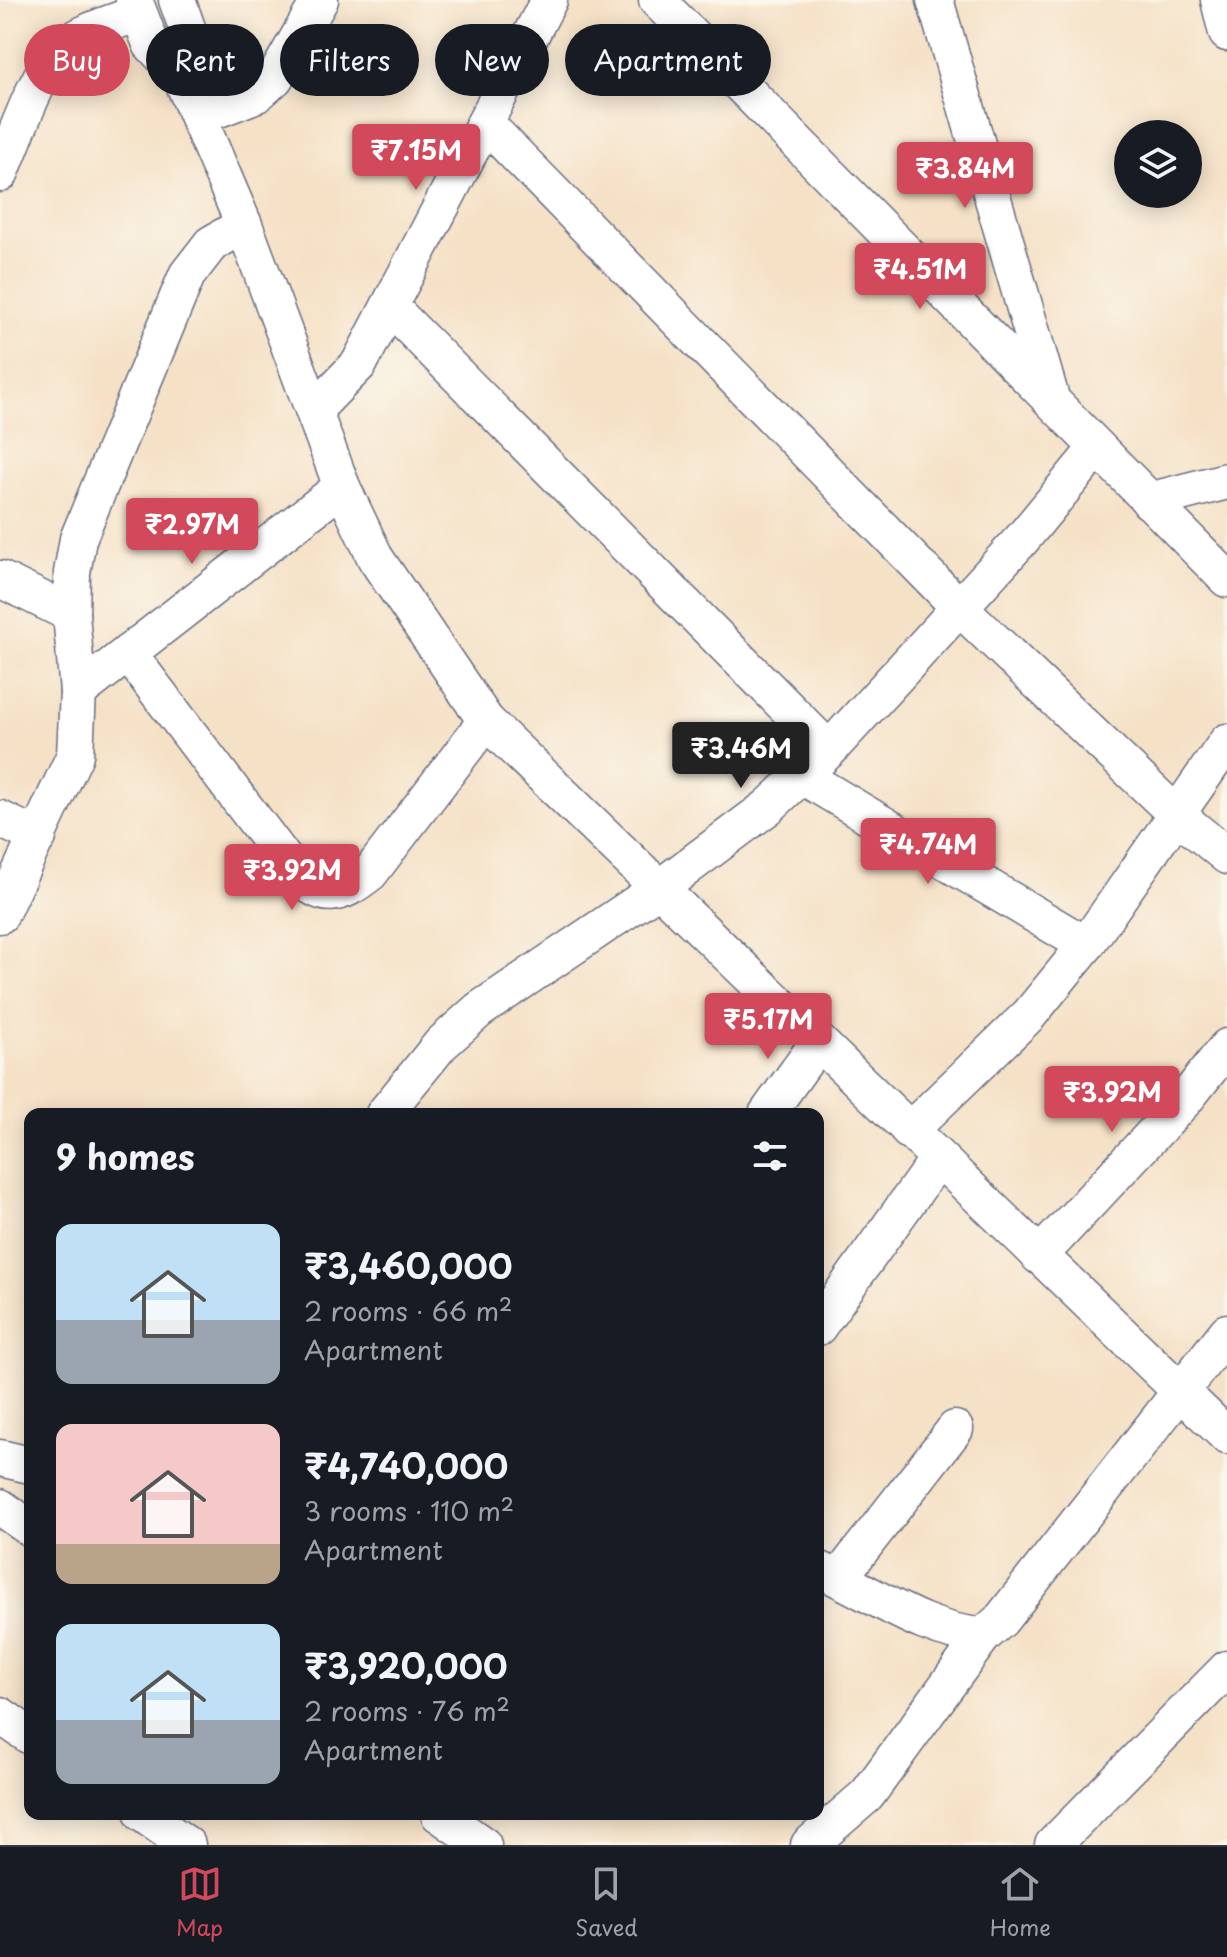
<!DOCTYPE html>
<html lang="en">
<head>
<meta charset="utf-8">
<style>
  body { margin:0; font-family:"Playpen Sans",sans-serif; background:#242831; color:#f1f3f6; height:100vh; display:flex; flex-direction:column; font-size:30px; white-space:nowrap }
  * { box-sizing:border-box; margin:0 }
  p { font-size:26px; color:#9ea1a6 }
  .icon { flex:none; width:44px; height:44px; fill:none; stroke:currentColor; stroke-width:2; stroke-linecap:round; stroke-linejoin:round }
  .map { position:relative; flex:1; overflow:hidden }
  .details { position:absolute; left:24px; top:1108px; width:800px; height:712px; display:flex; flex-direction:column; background:#171b24; border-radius:16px; box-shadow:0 4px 20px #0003 }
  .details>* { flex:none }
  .guide { position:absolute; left:24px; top:24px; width:800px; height:72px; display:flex; gap:16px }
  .controls { position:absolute; left:1114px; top:120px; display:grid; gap:16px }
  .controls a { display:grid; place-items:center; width:88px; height:88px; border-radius:50%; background:#171b24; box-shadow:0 4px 20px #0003; font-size:40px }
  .price { position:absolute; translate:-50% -68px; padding:0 18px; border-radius:8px; background:#d1495b; color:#fff; font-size:26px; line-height:52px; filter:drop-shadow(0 2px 4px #0008) }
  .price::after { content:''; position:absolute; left:50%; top:48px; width:24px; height:18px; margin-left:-12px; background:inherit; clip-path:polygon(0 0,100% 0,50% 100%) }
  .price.selected { background:#222; color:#fff }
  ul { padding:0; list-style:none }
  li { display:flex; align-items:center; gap:24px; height:200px; padding:0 32px }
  li span { display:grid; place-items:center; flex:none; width:224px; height:160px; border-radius:16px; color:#555 }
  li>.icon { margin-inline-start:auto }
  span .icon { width:96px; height:96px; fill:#fffc; stroke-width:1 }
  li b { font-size:34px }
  h2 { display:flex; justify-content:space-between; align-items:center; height:96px; padding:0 32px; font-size:34px }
  .pill { padding:0 28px; border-radius:36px; background:#171b24; box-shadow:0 4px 20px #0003; font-size:28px; line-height:72px }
  .pill.selected { background:#d1495b; color:#fff }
  .dock { display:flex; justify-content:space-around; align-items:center; height:112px; border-top:2px solid #363941; background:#171b24; font-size:22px; color:#9ea1a6 }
  .dock a { display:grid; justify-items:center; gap:4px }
  .dock .selected { color:#d1495b }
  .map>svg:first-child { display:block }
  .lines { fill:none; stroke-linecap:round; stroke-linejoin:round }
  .street-casing { stroke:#676d82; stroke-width:39 }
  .street { stroke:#fff; stroke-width:36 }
</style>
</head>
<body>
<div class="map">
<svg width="1227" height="1845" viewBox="0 0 1227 1845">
  <rect width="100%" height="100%" fill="#fbf7ec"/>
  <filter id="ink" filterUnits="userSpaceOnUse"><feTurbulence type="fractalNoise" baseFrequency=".0125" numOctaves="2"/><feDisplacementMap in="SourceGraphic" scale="16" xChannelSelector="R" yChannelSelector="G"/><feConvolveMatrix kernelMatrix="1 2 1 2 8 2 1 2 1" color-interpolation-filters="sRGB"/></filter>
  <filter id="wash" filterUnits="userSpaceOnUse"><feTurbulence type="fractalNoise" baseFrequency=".006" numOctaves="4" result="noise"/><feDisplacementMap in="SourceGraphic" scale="32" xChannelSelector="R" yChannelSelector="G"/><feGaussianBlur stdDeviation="1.8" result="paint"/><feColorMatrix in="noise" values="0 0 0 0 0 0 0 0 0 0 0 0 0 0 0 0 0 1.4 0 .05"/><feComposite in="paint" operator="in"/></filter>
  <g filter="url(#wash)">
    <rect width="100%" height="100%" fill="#f5e1c6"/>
  </g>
  <g filter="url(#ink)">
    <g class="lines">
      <defs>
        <g id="street">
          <path d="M134 0 151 44 180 75 244 225 342 487 376 559 486 721 1227 1436"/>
          <path d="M177 0 190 36 180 75"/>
          <path d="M657 0 1227 579"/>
          <path d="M935 0 1051 398"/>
          <path d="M1219 0 1227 33"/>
          <path d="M198 117 257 94 275 78 320 0"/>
          <path d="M485 123 959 607 1177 815 1227 856"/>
          <path d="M0 174C14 141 36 74 60 50 80 31 113 23 138 13"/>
          <path d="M390 307 829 750"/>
          <path d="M315 409 359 364 549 0"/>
          <path d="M1149 501 1227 481"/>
          <path d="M0 579 71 614"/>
          <path d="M128 653 294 872C324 901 338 898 370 873L486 721"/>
          <path d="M78 692 342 487"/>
          <path d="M802 776 1086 945"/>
          <path d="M0 819 38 837"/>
          <path d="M0 915 75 755 78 692 71 614 72 573 78 539 187 275 211 244 244 225"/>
          <path d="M384 1114 441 1044 479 1010 658 889 768 807 829 750 1022 539 1097 448"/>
          <path d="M767 1114 818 1043"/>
          <path d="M909 1131 1029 1015 1086 945 1227 742"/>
          <path d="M1039 1256 1184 1101 1227 1047"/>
          <path d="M818 1327 938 1159"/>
          <path d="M0 1458 30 1465"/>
          <path d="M0 1507 30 1528"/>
          <path d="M818 1569C872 1592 923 1633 983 1636L1001 1620 1227 1332"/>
          <path d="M839 1578 955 1429"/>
          <path d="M0 1715 30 1736"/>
          <path d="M143 1814 187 1845"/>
          <path d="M439 1814 483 1845"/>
          <path d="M809 1845 867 1795 983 1636"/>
          <path d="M1053 1845 1227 1669"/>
        </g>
      </defs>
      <use href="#street" class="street-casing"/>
      <use href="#street" class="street"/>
    </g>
  </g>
</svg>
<div class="controls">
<a><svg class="icon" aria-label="layers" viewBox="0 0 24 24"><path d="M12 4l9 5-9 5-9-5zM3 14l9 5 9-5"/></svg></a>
</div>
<b class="price" style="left:416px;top:192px">₹7.15M</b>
<b class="price" style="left:965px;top:210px">₹3.84M</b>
<b class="price" style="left:920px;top:311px">₹4.51M</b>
<b class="price" style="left:192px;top:566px">₹2.97M</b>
<b class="price selected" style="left:741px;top:790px">₹3.46M</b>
<b class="price" style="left:928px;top:886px">₹4.74M</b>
<b class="price" style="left:292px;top:912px">₹3.92M</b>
<b class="price" style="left:768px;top:1061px">₹5.17M</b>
<b class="price" style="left:1112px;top:1134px">₹3.92M</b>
<div class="guide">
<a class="pill selected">Buy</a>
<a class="pill">Rent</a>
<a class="pill">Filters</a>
<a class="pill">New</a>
<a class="pill">Apartment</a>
</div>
<section class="details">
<h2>9 homes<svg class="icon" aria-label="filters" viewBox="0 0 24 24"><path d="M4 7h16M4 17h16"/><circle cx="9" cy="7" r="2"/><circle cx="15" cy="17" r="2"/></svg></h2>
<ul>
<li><span style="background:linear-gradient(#bfe0f5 60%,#9aa5b1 0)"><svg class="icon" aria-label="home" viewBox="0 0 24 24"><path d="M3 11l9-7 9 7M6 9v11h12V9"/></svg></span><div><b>₹3,460,000</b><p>2 rooms · 66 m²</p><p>Apartment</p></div></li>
<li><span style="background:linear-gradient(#f6c9c9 75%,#b9a48a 0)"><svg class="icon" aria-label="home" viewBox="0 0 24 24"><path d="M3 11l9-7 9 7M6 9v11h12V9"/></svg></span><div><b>₹4,740,000</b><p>3 rooms · 110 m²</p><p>Apartment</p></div></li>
<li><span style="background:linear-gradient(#bfe0f5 60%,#9aa5b1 0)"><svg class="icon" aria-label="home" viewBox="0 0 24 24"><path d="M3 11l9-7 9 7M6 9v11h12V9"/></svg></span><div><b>₹3,920,000</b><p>2 rooms · 76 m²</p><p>Apartment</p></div></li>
</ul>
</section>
</div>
<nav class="dock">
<a class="selected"><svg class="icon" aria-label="map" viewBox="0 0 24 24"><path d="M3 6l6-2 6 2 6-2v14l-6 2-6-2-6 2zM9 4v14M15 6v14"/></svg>Map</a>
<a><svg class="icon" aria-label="saved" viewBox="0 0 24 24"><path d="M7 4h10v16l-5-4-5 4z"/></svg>Saved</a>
<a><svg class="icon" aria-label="home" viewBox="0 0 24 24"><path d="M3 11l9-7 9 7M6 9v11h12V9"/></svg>Home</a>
</nav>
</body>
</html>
